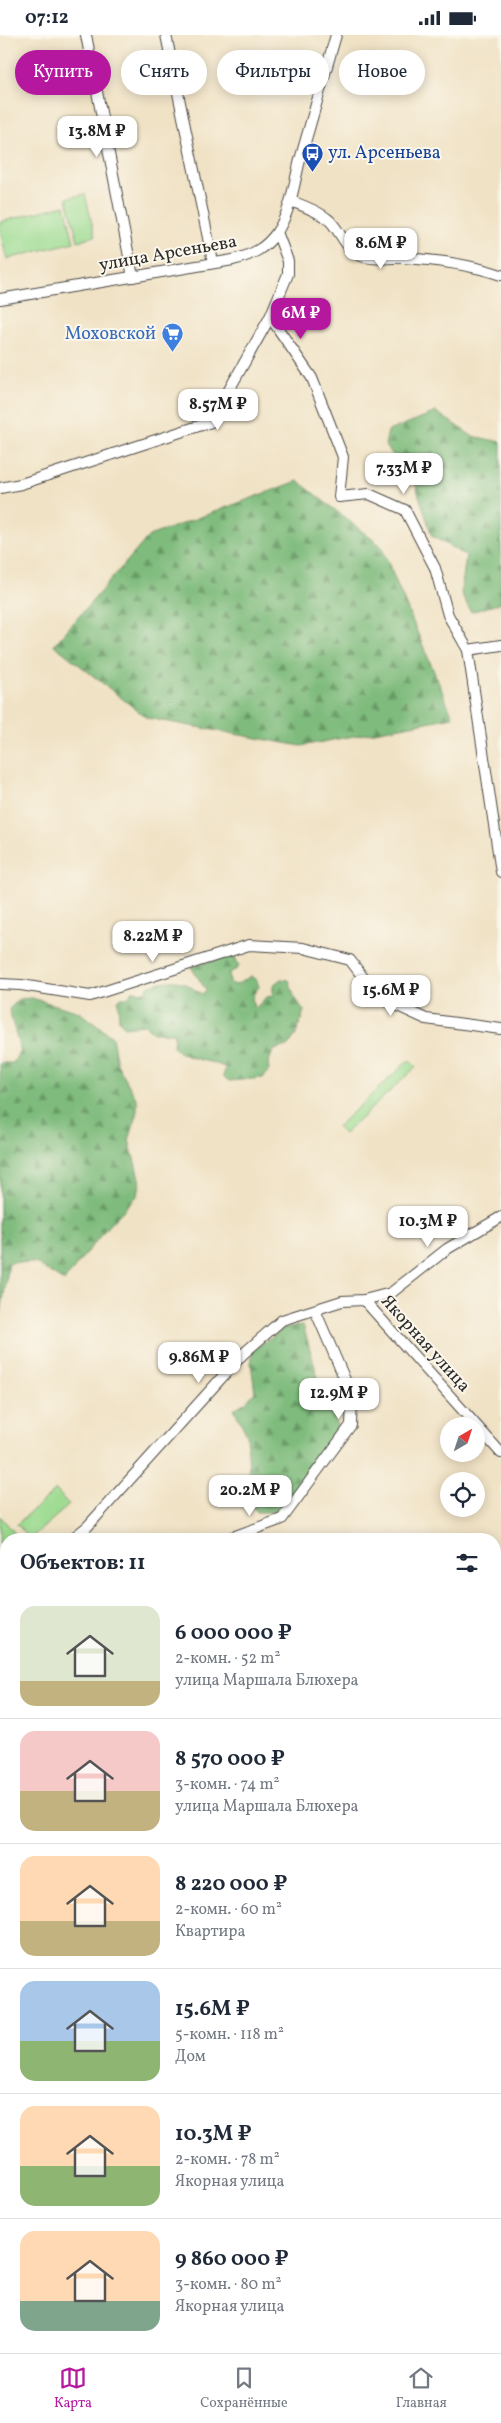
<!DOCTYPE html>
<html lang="ru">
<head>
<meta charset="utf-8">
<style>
  body { margin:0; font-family:Vollkorn,serif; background:#f6f6f7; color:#1f2937; height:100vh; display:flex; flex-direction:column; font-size:19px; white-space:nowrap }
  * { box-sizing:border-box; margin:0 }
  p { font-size:16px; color:#747a83 }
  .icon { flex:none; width:28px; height:28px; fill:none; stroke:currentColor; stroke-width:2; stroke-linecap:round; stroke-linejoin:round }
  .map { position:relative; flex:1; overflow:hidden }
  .drawer { position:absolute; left:0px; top:1498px; width:501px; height:821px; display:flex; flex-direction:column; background:#fff; border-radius:20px 20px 0 0; box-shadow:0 2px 12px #0003 }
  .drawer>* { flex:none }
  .hud { position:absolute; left:15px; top:15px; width:471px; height:45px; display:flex; gap:10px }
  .needle { width:32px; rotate:39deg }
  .fabs { position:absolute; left:440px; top:1382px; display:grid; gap:10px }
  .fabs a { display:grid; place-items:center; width:45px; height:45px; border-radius:50%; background:#fff; box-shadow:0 2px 12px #0003; font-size:25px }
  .price { position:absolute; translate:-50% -42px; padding:0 11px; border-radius:10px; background:#fff; color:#222; font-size:16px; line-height:32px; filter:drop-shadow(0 1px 2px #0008) }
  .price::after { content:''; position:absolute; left:50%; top:30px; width:15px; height:11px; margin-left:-8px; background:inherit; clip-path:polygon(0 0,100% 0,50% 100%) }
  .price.current { background:#b5179e; color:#fff }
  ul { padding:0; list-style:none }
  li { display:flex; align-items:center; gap:15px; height:125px; padding:0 20px }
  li+li { border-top:1px solid #e0e1e3 }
  li span { display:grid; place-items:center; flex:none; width:140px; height:100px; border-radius:15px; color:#555 }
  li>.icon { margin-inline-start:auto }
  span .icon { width:60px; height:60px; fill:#fffc; stroke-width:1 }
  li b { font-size:21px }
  h2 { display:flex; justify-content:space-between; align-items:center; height:60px; padding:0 20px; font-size:21px }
  .chip { padding:0 18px; border-radius:22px; background:#fff; box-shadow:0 2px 12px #0003; font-size:18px; line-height:45px }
  .chip.current { background:#b5179e; color:#fff }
  .status { display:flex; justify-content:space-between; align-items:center; height:35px; padding:0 25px; background:#fff; direction:ltr }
  .status svg { height:14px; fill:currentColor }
  .tab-bar { display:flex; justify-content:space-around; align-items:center; height:70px; border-top:1px solid #e0e1e3; background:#fff; font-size:14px; color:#747a83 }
  .tab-bar a { display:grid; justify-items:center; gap:2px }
  .tab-bar .current { color:#b5179e }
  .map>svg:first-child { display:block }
  .green { fill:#9ddb91; stroke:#64835e }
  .forest { fill:url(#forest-firs); stroke:#547353 }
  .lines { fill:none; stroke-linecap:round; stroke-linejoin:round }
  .street-casing { stroke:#494642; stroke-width:12 }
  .street { stroke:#fff; stroke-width:10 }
  .labels { text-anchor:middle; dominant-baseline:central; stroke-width:4; stroke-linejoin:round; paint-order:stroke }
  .transit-label { font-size:18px; fill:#164399; stroke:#fbf7ec; text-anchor:start }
  .street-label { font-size:18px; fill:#2b2b2b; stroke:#fbf7ec }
  .shop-label { font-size:18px; fill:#366cbe; stroke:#fbf7ec; text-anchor:end }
</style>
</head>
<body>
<div class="status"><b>07:12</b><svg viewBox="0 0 49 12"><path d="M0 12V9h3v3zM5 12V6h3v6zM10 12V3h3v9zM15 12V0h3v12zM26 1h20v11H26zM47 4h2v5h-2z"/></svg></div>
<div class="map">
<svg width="501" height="2318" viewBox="0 0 501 2318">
  <defs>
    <pattern id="forest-firs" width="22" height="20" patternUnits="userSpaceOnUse" patternTransform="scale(1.25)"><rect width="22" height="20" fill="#7ebb7b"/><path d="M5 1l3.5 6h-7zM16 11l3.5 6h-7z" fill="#679865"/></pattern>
  </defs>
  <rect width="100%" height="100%" fill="#fbf7ec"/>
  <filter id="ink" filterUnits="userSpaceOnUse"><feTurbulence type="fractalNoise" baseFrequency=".02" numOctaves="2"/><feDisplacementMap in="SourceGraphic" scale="10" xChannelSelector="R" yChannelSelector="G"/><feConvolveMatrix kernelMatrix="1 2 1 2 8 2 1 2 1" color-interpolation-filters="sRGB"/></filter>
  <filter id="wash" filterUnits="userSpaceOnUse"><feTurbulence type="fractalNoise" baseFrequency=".0096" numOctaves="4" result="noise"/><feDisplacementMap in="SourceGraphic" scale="20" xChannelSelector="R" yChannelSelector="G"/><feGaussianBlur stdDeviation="1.12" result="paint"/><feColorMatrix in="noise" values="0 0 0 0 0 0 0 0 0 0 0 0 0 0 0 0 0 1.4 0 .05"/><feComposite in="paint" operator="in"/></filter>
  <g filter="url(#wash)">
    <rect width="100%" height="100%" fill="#f0e2c5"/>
    <g class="green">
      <path d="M85 159 95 201 78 206 67 163Z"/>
      <path d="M65 170 74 207 7 224 0 197V187Z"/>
      <path d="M409 1025 416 1032 344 1099 337 1092Z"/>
      <path d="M56 1455 69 1470 30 1504 17 1489Z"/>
      <path d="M0 1481 20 1504H6V1508H0Z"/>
    </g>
    <g class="forest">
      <path d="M436 377 472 401 501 407V568L471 577 461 558 466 521 432 501 415 448 385 410 388 396Z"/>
      <path d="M298 446 381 511 453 682 301 711 147 683 54 610 149 501Z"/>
      <path d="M234 920 239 931 237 934 229 938 230 948 236 950 251 941 257 946 259 952C252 960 250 964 255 974L266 962 273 961V950L281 944 289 945 294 961 304 976 296 1000 287 1012H281L273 1016 268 1029 269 1035 263 1043 229 1046 223 1041 226 1033C210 1024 186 1026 173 1012L174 998H153L144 990 124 992 119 985 118 966 120 963H128L132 956 146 957 148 951C160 946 177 943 188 950 193 953 197 957 202 959L206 955 191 932Z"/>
      <path d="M32 963 79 977 112 1002 117 1029 137 1065V1080L129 1105 140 1147 138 1160 108 1191 64 1246 35 1228 9 1227 0 1286V1028H13L20 1016 9 974 19 964Z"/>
      <path d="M303 1290 320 1350 338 1393 326 1420 282 1471 272 1477H257L248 1466 250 1452 247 1400 234 1374 246 1367 255 1357 251 1328 253 1315 284 1293Z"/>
      <path d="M6 2036V2312L222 2313 219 2318H0V2037Z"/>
      <path d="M501 2140V2318H288L294 2312H495V2143Z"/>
    </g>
  </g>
  <g filter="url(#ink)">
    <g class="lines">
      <defs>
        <g id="street">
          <path d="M86 0 133 242"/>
          <path d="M166 0 213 227"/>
          <path d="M291 166C304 171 318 176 329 185 341 196 345 215 361 221 374 226 390 222 403 223 437 225 469 229 501 240"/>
          <path d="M0 264 233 225C252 220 266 213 277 197 291 175 294 149 300 125 312 83 324 41 336 0"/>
          <path d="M270 282 312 343 343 422 339 462 369 459 405 475 435 533 448 580 468 615 501 837"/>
          <path d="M0 453 21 449 211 387 270 282 288 239V226L277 197"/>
          <path d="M468 615 501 610"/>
          <path d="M0 949 21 950 90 961 249 910 303 913 350 925 378 962 426 984 501 994"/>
          <path d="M364 1265 501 1418"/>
          <path d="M72 1504 87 1492 243 1319 282 1285 342 1266 364 1265 391 1258 447 1214 501 1182"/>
          <path d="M227 1504 282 1484 351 1390 352 1361 315 1275"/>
          <path d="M0 1525 6 1528"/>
          <path d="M0 1695 6 1692"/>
          <path d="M495 1821 501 1825"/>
          <path d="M0 2010 6 2009"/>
          <path d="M495 2133 501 2131"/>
          <path d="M259 2318 265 2312"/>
        </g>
      </defs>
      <use href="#street" class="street-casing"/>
      <use href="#street" class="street"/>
    </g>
  </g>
  <defs>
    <symbol id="bus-pin" viewBox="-11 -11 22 30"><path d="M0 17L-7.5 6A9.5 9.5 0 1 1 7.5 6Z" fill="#1a4fb4" stroke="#fbf7ec"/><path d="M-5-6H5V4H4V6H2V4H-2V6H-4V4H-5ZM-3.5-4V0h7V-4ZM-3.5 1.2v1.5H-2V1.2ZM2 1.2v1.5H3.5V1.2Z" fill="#fff"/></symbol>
    <symbol id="supermarket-pin" viewBox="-11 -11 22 30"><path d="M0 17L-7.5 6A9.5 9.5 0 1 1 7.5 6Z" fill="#3f7fe0" stroke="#fbf7ec"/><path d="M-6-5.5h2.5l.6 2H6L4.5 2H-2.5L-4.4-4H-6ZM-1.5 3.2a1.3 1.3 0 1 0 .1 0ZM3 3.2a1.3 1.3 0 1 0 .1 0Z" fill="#fff"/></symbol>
  </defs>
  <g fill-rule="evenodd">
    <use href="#bus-pin" x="300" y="106" width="25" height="34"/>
    <use href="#supermarket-pin" x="160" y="286" width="25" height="34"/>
  </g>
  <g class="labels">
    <g class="transit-label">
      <text x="328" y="118">ул. Арсеньева</text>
    </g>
    <g class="street-label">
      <text transform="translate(168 219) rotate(-10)">улица Арсеньева</text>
      <text transform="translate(425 1309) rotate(48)">Якорная улица</text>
    </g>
    <g class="shop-label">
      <text x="156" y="299">Моховской</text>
    </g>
  </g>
</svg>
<div class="fabs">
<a><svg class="needle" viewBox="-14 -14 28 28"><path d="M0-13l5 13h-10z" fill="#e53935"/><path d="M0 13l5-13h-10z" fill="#747a83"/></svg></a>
<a><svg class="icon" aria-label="locate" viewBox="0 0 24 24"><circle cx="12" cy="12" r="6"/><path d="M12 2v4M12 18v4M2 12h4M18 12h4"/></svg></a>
</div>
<b class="price" style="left:97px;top:123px">13.8M ₽</b>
<b class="price" style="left:381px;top:235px">8.6M ₽</b>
<b class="price current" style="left:301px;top:305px">6M ₽</b>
<b class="price" style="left:218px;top:396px">8.57M ₽</b>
<b class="price" style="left:404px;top:460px">7.33M ₽</b>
<b class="price" style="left:153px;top:928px">8.22M ₽</b>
<b class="price" style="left:391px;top:982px">15.6M ₽</b>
<b class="price" style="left:428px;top:1213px">10.3M ₽</b>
<b class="price" style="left:199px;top:1349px">9.86M ₽</b>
<b class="price" style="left:339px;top:1385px">12.9M ₽</b>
<b class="price" style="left:250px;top:1482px">20.2M ₽</b>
<div class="hud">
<a class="chip current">Купить</a>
<a class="chip">Снять</a>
<a class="chip">Фильтры</a>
<a class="chip">Новое</a>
</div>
<section class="drawer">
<h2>Объектов: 11<svg class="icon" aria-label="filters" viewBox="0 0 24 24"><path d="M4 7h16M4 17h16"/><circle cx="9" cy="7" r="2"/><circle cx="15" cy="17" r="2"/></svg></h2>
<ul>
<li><span style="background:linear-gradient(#dfe7d0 75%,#c2b280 0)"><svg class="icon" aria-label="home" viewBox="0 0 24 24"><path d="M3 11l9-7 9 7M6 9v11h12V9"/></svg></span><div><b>6 000 000 ₽</b><p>2-комн. · 52 m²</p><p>улица Маршала Блюхера</p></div></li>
<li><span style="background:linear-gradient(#f6c9c9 60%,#c2b280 0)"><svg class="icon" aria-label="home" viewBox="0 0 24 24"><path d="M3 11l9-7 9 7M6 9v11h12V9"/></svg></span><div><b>8 570 000 ₽</b><p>3-комн. · 74 m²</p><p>улица Маршала Блюхера</p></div></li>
<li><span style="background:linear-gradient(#ffd9b3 65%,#c2b280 0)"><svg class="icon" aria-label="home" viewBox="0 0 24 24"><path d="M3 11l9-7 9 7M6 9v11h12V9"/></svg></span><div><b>8 220 000 ₽</b><p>2-комн. · 60 m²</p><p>Квартира</p></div></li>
<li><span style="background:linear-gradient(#a9c7e8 60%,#8fb573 0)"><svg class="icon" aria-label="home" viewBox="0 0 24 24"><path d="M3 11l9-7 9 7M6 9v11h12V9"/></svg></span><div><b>15.6M ₽</b><p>5-комн. · 118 m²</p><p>Дом</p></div></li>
<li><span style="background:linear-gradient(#ffd9b3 60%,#8fb573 0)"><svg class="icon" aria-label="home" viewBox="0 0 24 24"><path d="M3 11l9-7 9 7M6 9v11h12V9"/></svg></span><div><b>10.3M ₽</b><p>2-комн. · 78 m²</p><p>Якорная улица</p></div></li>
<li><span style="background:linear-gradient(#ffd9b3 70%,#7fa58c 0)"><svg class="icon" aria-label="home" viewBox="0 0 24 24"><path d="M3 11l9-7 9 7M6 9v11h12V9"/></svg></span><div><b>9 860 000 ₽</b><p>3-комн. · 80 m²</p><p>Якорная улица</p></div></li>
</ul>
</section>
</div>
<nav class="tab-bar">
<a class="current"><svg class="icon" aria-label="map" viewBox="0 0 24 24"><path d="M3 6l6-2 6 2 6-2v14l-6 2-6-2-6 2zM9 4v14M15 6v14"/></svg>Карта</a>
<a><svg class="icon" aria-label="saved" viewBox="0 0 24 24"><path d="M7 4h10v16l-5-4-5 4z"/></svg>Сохранённые</a>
<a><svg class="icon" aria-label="home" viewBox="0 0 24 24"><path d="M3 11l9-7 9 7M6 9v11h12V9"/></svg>Главная</a>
</nav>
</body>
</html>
